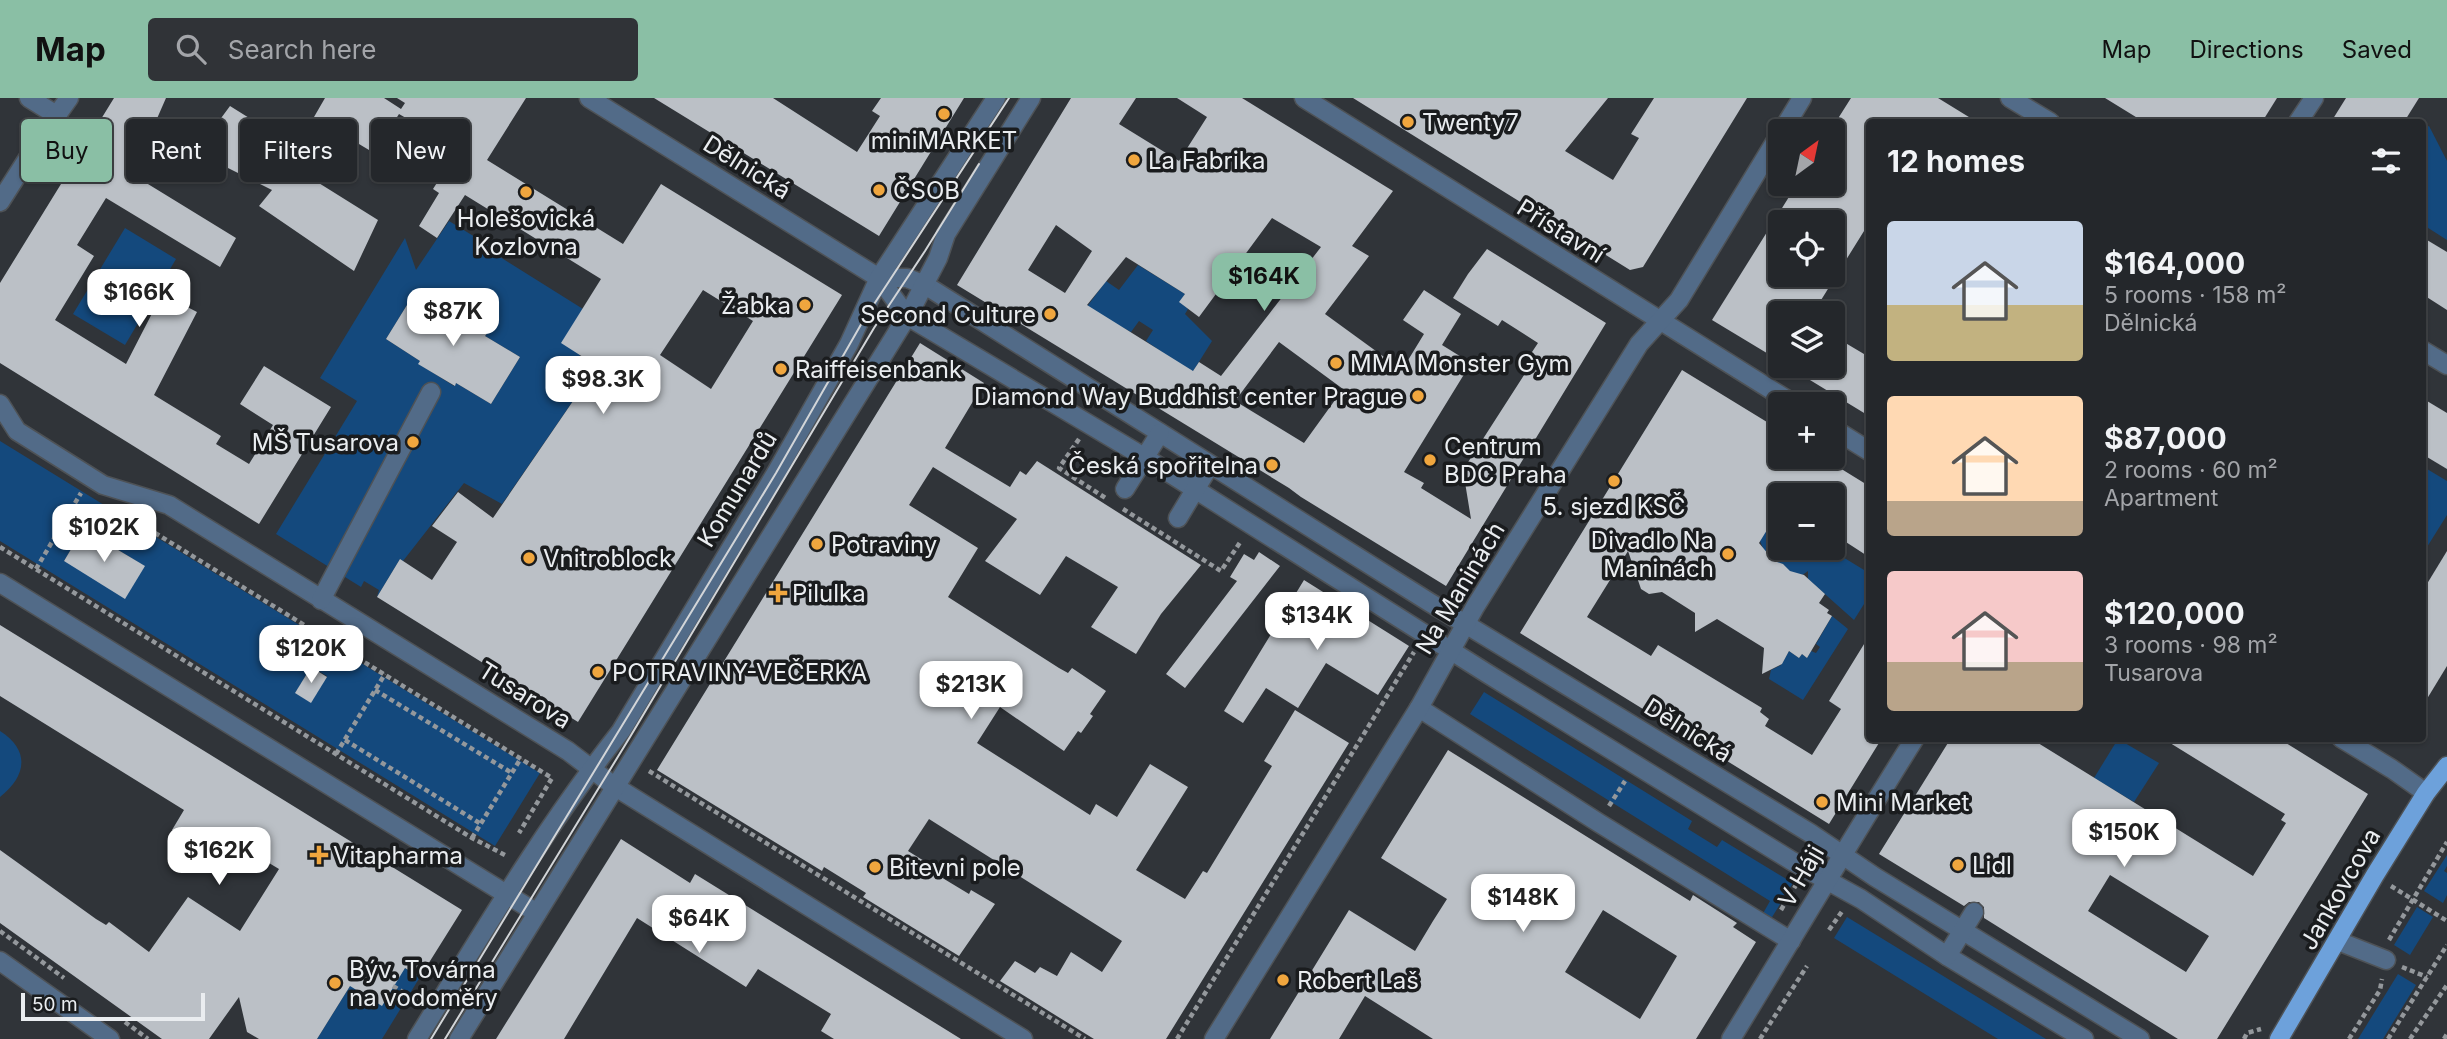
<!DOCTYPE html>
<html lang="en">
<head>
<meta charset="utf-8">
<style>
  body { margin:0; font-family:Inter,sans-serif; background:#303337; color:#f1f3f6; height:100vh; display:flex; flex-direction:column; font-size:26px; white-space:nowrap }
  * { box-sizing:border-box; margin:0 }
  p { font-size:23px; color:#a3a5a9 }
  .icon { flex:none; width:38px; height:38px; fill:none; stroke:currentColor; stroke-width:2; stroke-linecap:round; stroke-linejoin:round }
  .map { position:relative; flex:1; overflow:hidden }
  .side { position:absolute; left:1866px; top:21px; width:560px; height:623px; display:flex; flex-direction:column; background:#24272b; border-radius:7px; box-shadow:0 2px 5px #0004,0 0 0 2px #414447 }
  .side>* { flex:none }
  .top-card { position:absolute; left:21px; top:21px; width:665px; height:63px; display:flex; gap:14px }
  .needle { width:46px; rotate:33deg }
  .tools { position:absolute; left:1768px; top:21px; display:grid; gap:14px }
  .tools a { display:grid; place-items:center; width:77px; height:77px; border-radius:7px; background:#24272b; box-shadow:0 2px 5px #0004,0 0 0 2px #414447; font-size:35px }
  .scale { position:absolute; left:21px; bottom:18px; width:184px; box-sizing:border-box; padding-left:7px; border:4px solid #eaedf0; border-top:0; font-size:19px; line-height:24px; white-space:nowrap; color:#eaedf0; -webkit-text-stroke:5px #1a1c1e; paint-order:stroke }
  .price { position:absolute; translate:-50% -60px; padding:0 16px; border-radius:14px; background:#fff; color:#222; font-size:23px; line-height:46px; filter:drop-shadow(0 2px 4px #0008) }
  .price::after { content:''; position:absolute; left:50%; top:42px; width:21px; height:16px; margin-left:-10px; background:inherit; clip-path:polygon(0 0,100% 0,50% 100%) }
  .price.active { background:#8abfa5; color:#111 }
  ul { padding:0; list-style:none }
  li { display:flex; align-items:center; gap:21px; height:175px; padding:0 21px }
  li span { display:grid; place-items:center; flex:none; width:196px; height:140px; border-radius:7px; color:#555 }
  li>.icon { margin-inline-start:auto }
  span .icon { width:84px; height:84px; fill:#fffc; stroke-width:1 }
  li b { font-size:30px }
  h2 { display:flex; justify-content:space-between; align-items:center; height:84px; padding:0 21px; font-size:30px }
  .chip { padding:0 24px; border-radius:7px; background:#24272b; box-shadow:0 2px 5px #0004,0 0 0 2px #414447; font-size:24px; line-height:63px }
  .chip.active { background:#8abfa5; color:#111 }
  header { display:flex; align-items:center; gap:42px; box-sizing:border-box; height:98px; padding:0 35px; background:#8abfa5; color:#111 }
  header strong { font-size:33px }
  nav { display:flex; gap:38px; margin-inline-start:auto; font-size:24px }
  .search { width:490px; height:63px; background:#303337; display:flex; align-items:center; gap:18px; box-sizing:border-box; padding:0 24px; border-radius:7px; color:#a3a5a9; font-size:26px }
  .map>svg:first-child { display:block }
  .green { fill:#14497d; fill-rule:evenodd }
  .building { fill:#bbc0c6; fill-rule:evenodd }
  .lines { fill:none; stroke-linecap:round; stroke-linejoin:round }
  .minor-casing { stroke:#4e5256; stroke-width:21 }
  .major-casing { stroke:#4e5256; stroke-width:21 }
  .path { stroke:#94989c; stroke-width:4.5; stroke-dasharray:5 3.5; stroke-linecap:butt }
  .minor { stroke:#526b88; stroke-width:18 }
  .major { stroke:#6da1db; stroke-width:18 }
  .tram { stroke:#d2d5d8; stroke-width:2 }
  .poi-dot { fill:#f0a63e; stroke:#1a1c1e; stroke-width:2.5 }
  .labels { text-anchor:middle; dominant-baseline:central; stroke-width:7; stroke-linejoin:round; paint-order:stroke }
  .poi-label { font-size:24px; fill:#eaedf0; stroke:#1a1c1e; text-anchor:start }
  .street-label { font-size:24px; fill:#eaedf0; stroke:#1a1c1e }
</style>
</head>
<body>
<header>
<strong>Map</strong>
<div class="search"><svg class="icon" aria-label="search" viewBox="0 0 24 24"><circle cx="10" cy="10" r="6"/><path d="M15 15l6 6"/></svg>Search here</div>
<nav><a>Map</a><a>Directions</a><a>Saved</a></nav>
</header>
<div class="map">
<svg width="2447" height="941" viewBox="0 0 2447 941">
  <rect width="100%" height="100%" fill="#303439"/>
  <g class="green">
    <path d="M2429 28 2447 63V142L2422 126V31Z"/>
    <path d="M449 123 488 147 492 154 583 211 580 257 578 262 586 268 590 263 597 268 502 406 464 385 403 463 400 461 377 499 379 492 364 483 361 489 276 436 357 303 320 280 405 140 416 172ZM415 194 450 216 453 211 489 233 485 238 520 259 491 306 456 285 454 288 419 266 420 263 386 241Z"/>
    <path d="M125 130 176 161 125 247 73 216Z"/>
    <path d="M1138 167 1185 196 1180 204 1188 211 1185 216 1212 243 1192 275 1146 243 1153 232 1139 223 1131 234 1086 210 1106 183 1119 192Z"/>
    <path d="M0 343 540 675 495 748 0 443ZM83 431 95 437 98 433 108 439 106 444 144 468 64 463ZM311 569 327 578 311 604 296 594Z"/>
    <path d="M2422 368 2447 383V417L2422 457Z"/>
    <path d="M1769 413 1780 420V450H1828L1869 475V498L1854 522 1808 481V473L1801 478 1791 477 1783 466 1775 467 1765 455 1760 443 1764 436Z"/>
    <path d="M1832 518 1848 531 1803 602 1769 581 1771 572 1781 567 1789 553 1799 560 1802 556 1807 560 1811 553 1816 555 1820 549 1816 546Z"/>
    <path d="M1484 594 1692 723 1688 731 1717 749 1722 742 1793 785 1769 824 1761 819 1770 803 1470 616Z"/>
    <path d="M0 633C30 652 27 678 0 699Z"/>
    <path d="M2118 641 2159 665 2134 704 2094 680Z"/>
    <path d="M2447 757V768L2444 773 2447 775V797L2443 805 2424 793Z"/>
    <path d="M2417 809 2433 819 2410 857 2394 847Z"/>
    <path d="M1847 819 2046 941H1998L1834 840Z"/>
    <path d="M405 870 420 879 382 941H317L350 888Z"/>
    <path d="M2398 876 2416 887 2383 941H2358Z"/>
  </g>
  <g class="building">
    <path d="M114 0H166L152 32 148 31 130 75 236 140 220 169 106 100 77 147 94 158 55 222 126 266 162 196 197 214 154 297 221 338 216 346 249 366 273 327 240 306 264 268 331 309 259 426 0 265V185Z"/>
    <path d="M325 0H384L401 11 405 5 397 0H526L487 62 623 146 661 86 842 197 578 624 377 499 400 461 432 482 457 444 432 428 458 394 493 420 597 268 561 245 601 181 465 97 437 140 419 128 439 95 433 91 465 41 431 21 425 31 399 16 374 55 314 19ZM703 192 753 223 711 291 660 257Z"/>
    <path d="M654 0H773L857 54 880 18 872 13 881 0H964L879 138Z"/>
    <path d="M1071 0H1136L1119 26 1179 63 1207 19 1177 0H1242L1393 93 1352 148 1369 158 1325 216 1402 272 1424 236 1403 222 1424 192 1461 216 1442 247 1471 265 1404 374 1424 385 1421 390 1471 421 1463 372 1533 263 1528 260 1538 245 1502 222 1498 228 1453 200 1468 176 1487 151 1606 225 1446 488 1301 399 1289 390 957 187ZM1272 120 1321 149 1221 278 1199 264 1193 273 1087 207 1126 159 1185 196 1179 204 1199 219ZM1056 127 1092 153 1065 195 1028 172ZM1279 244 1343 291 1304 345 1235 303Z"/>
    <path d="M1353 0H1608L1565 53 1613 82 1639 40 1631 36 1654 0H1747L1643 169 1630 172Z"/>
    <path d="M1851 0H1938L1977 24H1869V125L1813 215H1780V263L1712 222 1797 86H1832V30ZM1780 124H1832V177H1780Z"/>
    <path d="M2105 0H2277L2262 24H2144Z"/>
    <path d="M2346 0H2419L2404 24H2331Z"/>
    <path d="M230 8 299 51 290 67 378 122 354 173 259 108 272 92 196 54Z"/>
    <path d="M2422 139 2447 154V212L2422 196Z"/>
    <path d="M415 194 450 216 452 211 489 233 485 238 520 259 491 306 456 285 455 288 418 266 420 263 386 241Z"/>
    <path d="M1832 237 1869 259V318L1787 268H1832Z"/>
    <path d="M920 245 984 285 945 350 1010 389 1020 373 1026 377 1037 363 1201 467 1161 516 1136 556 1091 529 1118 489 1066 458 1040 497 985 463 1017 421 933 369 909 407 978 450 948 499 1059 570 1068 575 1072 570 1106 593 1090 616 1093 618 1081 635 1078 633 1064 653 1000 609 977 645 1090 717 1096 706 1117 719 1150 666 1188 689 1136 772 1185 801 1203 773 1207 775 1272 668 1264 663 1295 612 1349 645 1166 941H1094L1000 883 1015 863 1035 875 1040 869 1057 878 1071 854 1102 874 1122 843 929 721 908 753 929 766 926 770 969 796 971 792 995 806 959 858 863 799 866 795 824 769 822 773 657 672Z"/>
    <path d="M1682 272 1780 332V359H1822L1869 388V459L1832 435V397H1780V411L1759 445 1774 463 1783 466 1790 473 1804 477 1825 496 1819 505 1829 512 1827 515 1832 518 1807 560 1802 556 1799 560 1789 553 1782 566 1762 576 1764 550 1717 521 1695 534V515L1662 494 1649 496 1641 491 1628 453 1587 519 1651 558 1658 547 1762 610 1760 614 1769 621 1765 628 1812 657 1841 611 1829 603 1869 538V640H1882L1829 726 1520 535Z"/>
    <path d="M2422 300 2447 315V371L2422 356Z"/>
    <path d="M83 431 145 468 125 501 64 463Z"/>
    <path d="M2447 453V568L2422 609V494Z"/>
    <path d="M1259 454 1280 468 1185 590 1166 576 1237 483 1230 479 1244 456 1254 462Z"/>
    <path d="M1304 482 1409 548 1378 597 1326 565 1298 610 1266 590 1243 625 1224 613Z"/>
    <path d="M0 527 462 812 420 879 405 870 382 908 350 888 317 941H259L247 934 239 899 209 941H162L0 825V752L96 821 106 827 109 824 149 854 188 799 240 833 279 771 226 739 214 759 172 732 184 712 0 598Z"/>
    <path d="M311 569 327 579 311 605 295 595Z"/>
    <path d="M1951 640H2030L2253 778 2286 725 2281 722 2285 716 2162 640H2278L2368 696 2217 941H2178L1984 820V809L1979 804H1969L1964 808 1879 756ZM2110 777 2209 838 2186 874 2088 813Z"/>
    <path d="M1448 652 1690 803 1693 797 1737 825 1733 829 1756 844 1696 941H1433L1365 898 1339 941H1270L1349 812 1415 853 1433 823 1447 801 1381 760ZM1603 812 1677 858 1640 921 1565 874Z"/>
    <path d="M621 741 690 785 695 776 961 941H834L821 933 831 916 758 871 746 889 637 820 564 941H496Z"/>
  </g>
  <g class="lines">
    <defs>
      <g id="minor">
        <path d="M29 0 58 18"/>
        <path d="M589 0 879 180 907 218 1144 359 1488 576 1792 763 1861 801 1947 858 2084 941"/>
        <path d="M1304 0 1794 306"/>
        <path d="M2010 0 2050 24"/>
        <path d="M2298 24 2314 0"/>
        <path d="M1782 33 1802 0"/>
        <path d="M0 104 42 38 69 0"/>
        <path d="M879 180H907L925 187 1429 504 1810 735 1875 779 2140 941"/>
        <path d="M2422 252 2447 267"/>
        <path d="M0 306 17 333 103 387 169 407 568 653 614 688 1023 941"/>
        <path d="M1832 330 1869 353"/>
        <path d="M1125 391 1160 335"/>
        <path d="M1178 420 1210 367"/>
        <path d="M0 485 537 815"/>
        <path d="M321 502 431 294"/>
        <path d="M1419 610 1599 725 1791 843"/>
        <path d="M2341 640 2392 671 2426 695"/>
        <path d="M2338 843 2386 862"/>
        <path d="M1947 858 1974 814"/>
        <path d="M0 863 110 941"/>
        <path d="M417 941C482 836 544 730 621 633L776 375 849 246 879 180 996 0"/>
        <path d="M459 941 911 212 938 160 946 136 1031 0"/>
        <path d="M1214 941 1419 610 1475 509 1639 246 1679 202 1780 36"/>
        <path d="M1731 941C1792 841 1852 740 1915 640"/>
      </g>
      <path id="major" d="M2279 941 2375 777 2426 695 2447 668"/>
    </defs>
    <use href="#minor" class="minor-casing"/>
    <use href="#major" class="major-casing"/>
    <g class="path">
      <path d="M1079 341 1059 370 1107 401"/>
      <path d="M1123 411 1221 473 1241 443"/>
      <path d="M126 417 552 680 519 735"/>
      <path d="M0 449 472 740 505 757"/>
      <path d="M36 471 81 395"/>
      <path d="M375 592 512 675"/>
      <path d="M345 642 481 726"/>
      <path d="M336 656 385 576"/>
      <path d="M649 673 1085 941"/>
      <path d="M1609 708 1625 683"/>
      <path d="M472 740 521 660"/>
      <path d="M2391 788 2447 823"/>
      <path d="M1781 812 1796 787"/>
      <path d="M1829 832 1843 812"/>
      <path d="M0 833 64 880"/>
      <path d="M2389 842 2447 744"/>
      <path d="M2402 869 2427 879"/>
      <path d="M393 888 418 903"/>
      <path d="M125 924 148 941"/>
      <path d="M1177 941 1414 554"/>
      <path d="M1760 941 1807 868"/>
      <path d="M2244 941 2247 935 2261 931"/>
      <path d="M2349 941 2380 892 2382 881"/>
      <path d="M2388 941 2447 847"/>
      <path d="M2410 941 2447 887"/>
      <path d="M2444 941 2447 936"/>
    </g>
    <use href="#minor" class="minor"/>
    <use href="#major" class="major"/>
    <g class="tram">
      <path d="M431 941 776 375 863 223 1009 0"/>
      <path d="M445 941 630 639 874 230 925 153 979 66"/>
    </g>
  </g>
  <g class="poi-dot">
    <circle cx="944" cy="16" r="7"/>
    <circle cx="1408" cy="24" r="7"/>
    <circle cx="1134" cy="62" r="7"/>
    <circle cx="879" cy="92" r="7"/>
    <circle cx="526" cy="94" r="7"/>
    <circle cx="805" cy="207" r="7"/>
    <circle cx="1050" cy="216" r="7"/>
    <circle cx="1336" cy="265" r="7"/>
    <circle cx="781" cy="271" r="7"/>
    <circle cx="1418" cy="298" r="7"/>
    <circle cx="413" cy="344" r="7"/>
    <circle cx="1430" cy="362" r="7"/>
    <circle cx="1272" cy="367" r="7"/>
    <circle cx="1614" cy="383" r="7"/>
    <circle cx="817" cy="446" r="7"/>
    <circle cx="1728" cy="456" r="7"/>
    <circle cx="529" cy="460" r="7"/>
    <path d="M774.5 484.5h7v7h7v7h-7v7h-7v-7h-7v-7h7z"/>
    <circle cx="598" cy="574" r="7"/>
    <circle cx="1822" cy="704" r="7"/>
    <path d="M315.5 746.5h7v7h7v7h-7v7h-7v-7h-7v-7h7z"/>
    <circle cx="1958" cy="767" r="7"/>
    <circle cx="875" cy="769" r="7"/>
    <circle cx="1283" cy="882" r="7"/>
    <circle cx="335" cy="885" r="7"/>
  </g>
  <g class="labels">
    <g class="poi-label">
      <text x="1422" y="24">Twenty7</text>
      <text x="944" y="42" text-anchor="middle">miniMARKET</text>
      <text x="1148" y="62">La Fabrika</text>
      <text x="893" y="92">ČSOB</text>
      <text x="526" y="120" text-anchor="middle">Holešovická<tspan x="526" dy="28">Kozlovna</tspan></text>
      <text x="791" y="207" text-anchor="end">Žabka</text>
      <text x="1036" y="216" text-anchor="end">Second Culture</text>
      <text x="1350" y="265">MMA Monster Gym</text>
      <text x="795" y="271">Raiffeisenbank</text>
      <text x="1404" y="298" text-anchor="end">Diamond Way Buddhist center Prague</text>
      <text x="399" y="344" text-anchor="end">MŠ Tusarova</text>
      <text x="1444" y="348">Centrum<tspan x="1444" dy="28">BDC Praha</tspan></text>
      <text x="1258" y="367" text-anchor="end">Česká spořitelna</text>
      <text x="1614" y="408" text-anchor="middle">5. sjezd KSČ</text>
      <text x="1714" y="442" text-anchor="end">Divadlo Na<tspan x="1714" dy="28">Maninách</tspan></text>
      <text x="831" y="446">Potraviny</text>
      <text x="543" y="460">Vnitroblock</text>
      <text x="792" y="495">Pilulka</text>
      <text x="612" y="574">POTRAVINY-VEČERKA</text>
      <text x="1836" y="704">Mini Market</text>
      <text x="333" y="757">Vitapharma</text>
      <text x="1972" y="767">Lidl</text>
      <text x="889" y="769">Bitevni pole</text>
      <text x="349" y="871">Býv. Továrna<tspan x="349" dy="28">na vodoměry</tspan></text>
      <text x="1297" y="882">Robert Laš</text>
    </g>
    <g class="street-label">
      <text transform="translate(747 69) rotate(32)">Dělnická</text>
      <text transform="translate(1561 133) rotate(32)">Přístavní</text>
      <text transform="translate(737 391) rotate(-59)">Komunardů</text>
      <text transform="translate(1460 490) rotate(-59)">Na Maninách</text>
      <text transform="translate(525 597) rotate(32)">Tusarova</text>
      <text transform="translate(1688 632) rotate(32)">Dělnická</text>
      <text transform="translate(1801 778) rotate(-60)">V Háji</text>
      <text transform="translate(2340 791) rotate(-60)">Jankovcova</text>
    </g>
  </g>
</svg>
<div class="tools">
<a><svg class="needle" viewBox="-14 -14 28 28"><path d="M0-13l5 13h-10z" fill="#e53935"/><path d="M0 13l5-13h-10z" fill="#a3a5a9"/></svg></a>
<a><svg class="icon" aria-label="locate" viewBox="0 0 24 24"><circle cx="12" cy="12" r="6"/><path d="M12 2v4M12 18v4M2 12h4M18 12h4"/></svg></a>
<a><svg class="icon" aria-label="layers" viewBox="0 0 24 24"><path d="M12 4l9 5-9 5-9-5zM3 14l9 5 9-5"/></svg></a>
<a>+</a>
<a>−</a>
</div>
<div class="scale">50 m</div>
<b class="price active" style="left:1264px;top:215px">$164K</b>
<b class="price" style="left:139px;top:231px">$166K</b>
<b class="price" style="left:453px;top:250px">$87K</b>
<b class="price" style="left:603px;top:318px">$98.3K</b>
<b class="price" style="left:104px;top:466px">$102K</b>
<b class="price" style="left:1317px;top:554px">$134K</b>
<b class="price" style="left:311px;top:587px">$120K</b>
<b class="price" style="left:971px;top:623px">$213K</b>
<b class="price" style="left:2124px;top:771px">$150K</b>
<b class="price" style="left:219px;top:789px">$162K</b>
<b class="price" style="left:1523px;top:836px">$148K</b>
<b class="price" style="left:699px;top:857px">$64K</b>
<div class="top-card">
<a class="chip active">Buy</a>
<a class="chip">Rent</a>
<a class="chip">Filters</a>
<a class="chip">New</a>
</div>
<section class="side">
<h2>12 homes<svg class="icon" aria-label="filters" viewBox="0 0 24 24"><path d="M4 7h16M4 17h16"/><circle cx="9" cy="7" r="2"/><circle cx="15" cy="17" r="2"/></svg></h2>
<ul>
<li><span style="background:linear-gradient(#c9d6e8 60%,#c2b280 0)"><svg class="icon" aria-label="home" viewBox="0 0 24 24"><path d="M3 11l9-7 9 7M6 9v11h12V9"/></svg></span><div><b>$164,000</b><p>5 rooms · 158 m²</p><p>Dělnická</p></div></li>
<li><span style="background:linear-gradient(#ffd9b3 75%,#b9a48a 0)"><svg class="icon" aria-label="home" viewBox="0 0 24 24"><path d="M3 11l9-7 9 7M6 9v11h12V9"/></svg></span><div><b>$87,000</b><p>2 rooms · 60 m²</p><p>Apartment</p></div></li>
<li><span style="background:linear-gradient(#f6c9c9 65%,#b9a48a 0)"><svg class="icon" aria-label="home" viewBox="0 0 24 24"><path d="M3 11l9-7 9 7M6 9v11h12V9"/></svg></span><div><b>$120,000</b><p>3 rooms · 98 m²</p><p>Tusarova</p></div></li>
</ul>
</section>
</div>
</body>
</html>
